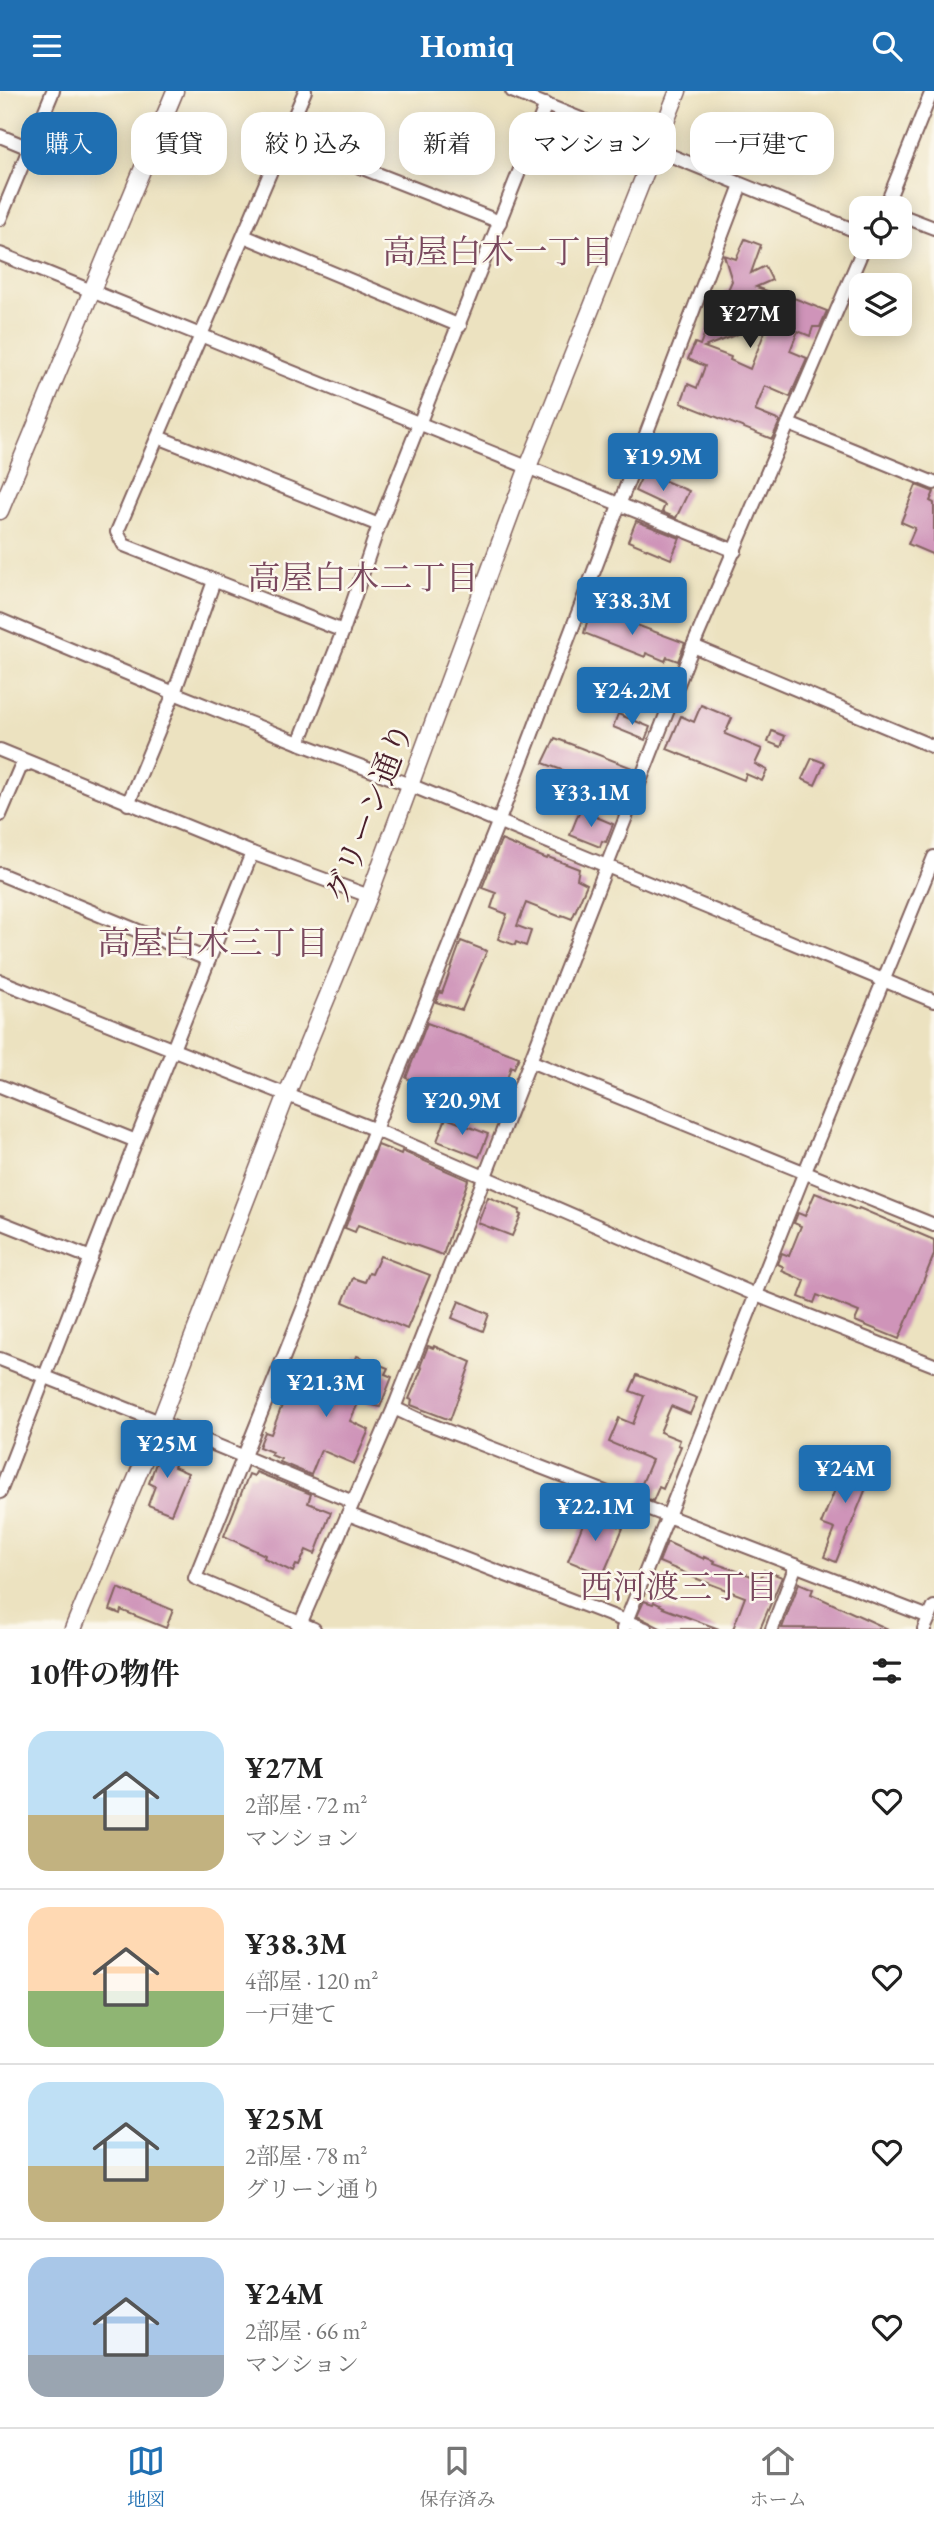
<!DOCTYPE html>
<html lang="ja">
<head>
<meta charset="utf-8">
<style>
  body { margin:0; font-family:"EB Garamond","Noto Serif JP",serif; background:#f2f2f2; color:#222; height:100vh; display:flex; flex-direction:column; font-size:26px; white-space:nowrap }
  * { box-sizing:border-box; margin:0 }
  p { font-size:23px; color:#767676 }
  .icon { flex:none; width:38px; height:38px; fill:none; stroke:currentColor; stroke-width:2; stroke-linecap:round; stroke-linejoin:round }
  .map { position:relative; height:1538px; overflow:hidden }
  .drawer { display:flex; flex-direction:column; background:#fff; flex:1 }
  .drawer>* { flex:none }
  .guide { position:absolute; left:21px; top:21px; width:892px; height:63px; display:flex; gap:14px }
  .fabs { position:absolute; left:849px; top:105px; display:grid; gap:14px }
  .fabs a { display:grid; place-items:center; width:63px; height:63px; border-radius:14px; background:#fff; box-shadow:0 4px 18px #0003; font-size:35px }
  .price { position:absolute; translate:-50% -60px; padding:0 16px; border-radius:7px; background:#1f6fb2; color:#fff; font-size:23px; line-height:46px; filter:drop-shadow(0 2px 4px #0008) }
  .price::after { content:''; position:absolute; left:50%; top:42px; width:21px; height:16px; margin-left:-10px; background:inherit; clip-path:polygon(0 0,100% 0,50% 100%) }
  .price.active { background:#222; color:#fff }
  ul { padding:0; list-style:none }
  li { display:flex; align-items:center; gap:21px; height:175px; padding:0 28px }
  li+li { border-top:2px solid #e0e0e0 }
  li span { display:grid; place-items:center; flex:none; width:196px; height:140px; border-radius:21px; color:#555 }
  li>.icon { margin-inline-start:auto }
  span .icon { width:84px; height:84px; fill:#fffc; stroke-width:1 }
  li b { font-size:30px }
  h2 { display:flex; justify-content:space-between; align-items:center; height:84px; padding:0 28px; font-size:30px }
  .tag { padding:0 24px; border-radius:21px; background:#fff; box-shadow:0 4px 18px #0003; font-size:24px; line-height:63px }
  .tag.active { background:#1f6fb2; color:#fff }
  header { display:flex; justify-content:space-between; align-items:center; height:91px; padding:0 28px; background:#1f6fb2; color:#fff; font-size:32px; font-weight:700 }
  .tab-bar { display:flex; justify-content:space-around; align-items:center; height:98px; border-top:2px solid #e0e0e0; background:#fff; font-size:19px; color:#767676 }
  .tab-bar a { display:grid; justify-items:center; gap:4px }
  .tab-bar .active { color:#1f6fb2 }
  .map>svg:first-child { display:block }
  .building { fill:#cf94b9 }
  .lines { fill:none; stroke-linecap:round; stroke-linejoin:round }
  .minor-casing { stroke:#83635f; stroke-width:16 }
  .tertiary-casing { stroke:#83635f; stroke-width:19 }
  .minor { stroke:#fff; stroke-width:12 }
  .tertiary { stroke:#fff; stroke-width:16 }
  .labels { text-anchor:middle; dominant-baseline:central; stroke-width:5; stroke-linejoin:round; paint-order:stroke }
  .street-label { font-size:32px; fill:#4a1f2b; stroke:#fbf7ec }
  .neighbourhood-label { font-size:33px; fill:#79485d; stroke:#fbf7ec }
</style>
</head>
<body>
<header><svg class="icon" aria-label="menu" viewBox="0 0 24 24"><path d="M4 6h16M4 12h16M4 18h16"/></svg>Homiq<svg class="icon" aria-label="search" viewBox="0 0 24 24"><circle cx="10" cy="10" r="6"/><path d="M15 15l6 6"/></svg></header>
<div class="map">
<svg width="934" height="1538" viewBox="0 0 934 1538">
  <rect width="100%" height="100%" fill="#fbf7ec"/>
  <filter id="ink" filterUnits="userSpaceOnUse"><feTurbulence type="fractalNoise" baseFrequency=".0143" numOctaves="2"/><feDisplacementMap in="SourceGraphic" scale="14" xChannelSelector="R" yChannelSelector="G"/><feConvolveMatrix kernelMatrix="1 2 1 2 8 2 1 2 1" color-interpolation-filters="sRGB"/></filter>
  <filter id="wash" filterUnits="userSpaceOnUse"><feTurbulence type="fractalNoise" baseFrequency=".00686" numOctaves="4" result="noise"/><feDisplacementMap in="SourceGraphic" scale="28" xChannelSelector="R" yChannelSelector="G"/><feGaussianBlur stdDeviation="1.57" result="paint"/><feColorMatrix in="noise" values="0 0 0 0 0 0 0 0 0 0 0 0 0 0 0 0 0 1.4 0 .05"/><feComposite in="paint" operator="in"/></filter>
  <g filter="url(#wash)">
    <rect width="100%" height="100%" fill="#ece2c0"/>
    <g id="blocks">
      <g class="building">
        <path d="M745 148 761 154 751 182 765 175 772 189 756 196 773 202 743 213 747 226 737 229 741 242 704 256 731 266 730 269 750 278 779 205 793 210 794 207 827 220 820 236H813L810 245 798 240 790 260 807 267 790 306 765 295 755 320 780 330 772 348 681 312 688 293 697 297 705 275 688 268 695 252 700 254 718 209 726 206 724 200 728 199 732 190 724 164 736 168Z"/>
        <path d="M644 381 689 400 676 427 662 421 665 414 635 400Z"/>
        <path d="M916 394 934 401 930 410 934 412V464L908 453 915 437 901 431Z"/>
        <path d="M636 430 680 447 671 468 628 450Z"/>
        <path d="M591 517 685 552 678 570 667 566 665 570 646 562 645 566 584 542Z"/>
        <path d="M701 614 732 627 725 643 762 658 755 673 767 679 762 690 746 683 744 689 667 658 681 625 694 631Z"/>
        <path d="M618 623 650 636 645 649 613 636Z"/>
        <path d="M772 640 785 645 781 656 768 651Z"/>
        <path d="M555 647 635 678 630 692 619 687 617 691 612 689 610 693 584 683 583 687 543 672Z"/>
        <path d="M812 667 825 672 815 694 802 688Z"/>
        <path d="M580 719 613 733 606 751 602 750 600 756 570 744Z"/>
        <path d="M501 749 547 768 548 766 579 778 577 788 587 793 572 828 562 824 561 826 526 812 517 835 531 840 526 855 516 851 515 854 498 848 507 823 491 817 496 802 482 797Z"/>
        <path d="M461 850 487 860 462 919 436 911 440 901 442 902Z"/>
        <path d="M427 932 519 966 514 977 511 975 498 1018 457 1002 455 1007 406 987Z"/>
        <path d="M446 1027 488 1043 479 1066 437 1050Z"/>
        <path d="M378 1054 401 1063 402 1060 468 1089 443 1164 358 1134 355 1141 345 1137Z"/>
        <path d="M815 1102 858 1119 859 1117 934 1149V1164L899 1248 855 1230 859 1221 817 1204 814 1212 799 1206 805 1190 782 1180 784 1176 778 1173 782 1162 789 1165 801 1135 794 1132 798 1122 805 1125Z"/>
        <path d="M488 1106 520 1119 519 1123 521 1124 512 1145 478 1132Z"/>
        <path d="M380 1165 430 1184 407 1238 343 1211 353 1187 365 1191 369 1182 372 1183Z"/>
        <path d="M459 1210 489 1223 483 1240 452 1227Z"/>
        <path d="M428 1255 433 1257 434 1255 471 1271 450 1329 411 1314 412 1309 409 1308 422 1277 420 1276Z"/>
        <path d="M357 1265 388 1277 385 1283 392 1286 380 1316 359 1310 350 1330 369 1339 354 1373 321 1359 311 1384 280 1371 281 1368 271 1364 272 1361 259 1356 265 1341 271 1343 291 1291 335 1308 345 1285 348 1287Z"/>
        <path d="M637 1284 697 1307 690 1323 671 1315 660 1341 680 1349 678 1354 681 1355 663 1398 659 1396 653 1410 637 1404 652 1369 609 1351 619 1327 633 1333 644 1305 630 1300Z"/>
        <path d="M163 1352 181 1359 174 1376 188 1382 171 1423 148 1414 155 1395 149 1392Z"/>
        <path d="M847 1369 873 1380 836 1471 824 1466 835 1438 821 1433Z"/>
        <path d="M256 1381 311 1403 308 1412 331 1421 315 1463 306 1459 299 1475 296 1474 293 1481 264 1467 265 1464 224 1445 249 1383 254 1385Z"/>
        <path d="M589 1418 600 1423 598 1427 623 1437 603 1484 568 1470Z"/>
        <path d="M667 1451 704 1468V1466L715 1470 714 1472 760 1488 764 1479 782 1486 760 1538H733L745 1506 687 1484 688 1483 659 1471Z"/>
        <path d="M799 1492 813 1498 811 1503 888 1538 782 1537Z"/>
        <path d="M118 1497 173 1519 166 1537 121 1519 120 1523 110 1519Z"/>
        <path d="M644 1510 653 1513 654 1511 664 1516 663 1517 719 1538H662L637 1525Z"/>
      </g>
    </g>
  </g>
  <g filter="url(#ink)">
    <use href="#blocks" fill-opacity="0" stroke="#83635f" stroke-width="2"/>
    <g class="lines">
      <defs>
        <g id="minor">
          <path d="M305 0 117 441 124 454 343 540"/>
          <path d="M512 0 861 142"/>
          <path d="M0 45 29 57"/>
          <path d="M286 47 500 131"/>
          <path d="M885 117 932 0"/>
          <path d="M900 124 934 137"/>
          <path d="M0 128 53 0"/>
          <path d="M244 145 460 235"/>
          <path d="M0 163 735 460"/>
          <path d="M789 333 934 392"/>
          <path d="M158 346 379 434"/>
          <path d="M0 529 174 602 299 652 410 694 934 910"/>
          <path d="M693 555 934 656"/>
          <path d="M299 652 343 540 379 434 546 13"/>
          <path d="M0 659 252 762 136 1050 0 1401"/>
          <path d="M128 713 174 602 214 490"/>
          <path d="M0 724 20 677 30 672"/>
          <path d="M252 762 369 805"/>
          <path d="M0 783 209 869"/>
          <path d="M0 890 376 1039 756 1204 934 1274"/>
          <path d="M530 970 934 1134"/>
          <path d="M0 995 136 1050"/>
          <path d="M0 1131 91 1167"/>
          <path d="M0 1268 160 1331 353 1411"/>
          <path d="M394 1317 424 1331 929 1526"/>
          <path d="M348 1423 646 1538"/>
          <path d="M298 1538 394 1317 693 555 864 156"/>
          <path d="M314 1538 195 1487 498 732 741 94"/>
          <path d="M623 1538 804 1083 934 766"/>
          <path d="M772 1538 796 1474"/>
          <path d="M924 1538 934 1516"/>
        </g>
        <g id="tertiary">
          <path d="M0 420 175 0"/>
          <path d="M73 1538 160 1331 287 1003 369 805 528 376 678 0"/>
        </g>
      </defs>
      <use href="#minor" class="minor-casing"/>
      <use href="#tertiary" class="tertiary-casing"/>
      <use href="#minor" class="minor"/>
      <use href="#tertiary" class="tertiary"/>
    </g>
  </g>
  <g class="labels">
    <g class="street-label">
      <text transform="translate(369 722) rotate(-69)">グリーン通り</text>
    </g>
    <g class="neighbourhood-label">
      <text x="498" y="160">高屋白木一丁目</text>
      <text x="363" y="486">高屋白木二丁目</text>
      <text x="213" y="851">高屋白木三丁目</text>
      <text x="679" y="1495">西河渡三丁目</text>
    </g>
  </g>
</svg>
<div class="fabs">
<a><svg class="icon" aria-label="locate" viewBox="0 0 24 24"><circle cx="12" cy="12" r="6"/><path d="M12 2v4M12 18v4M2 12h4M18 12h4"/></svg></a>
<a><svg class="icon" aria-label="layers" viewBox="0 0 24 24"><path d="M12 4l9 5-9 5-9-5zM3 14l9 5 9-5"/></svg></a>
</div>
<b class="price active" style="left:750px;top:259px">¥27M</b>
<b class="price" style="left:663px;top:402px">¥19.9M</b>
<b class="price" style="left:632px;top:546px">¥38.3M</b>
<b class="price" style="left:632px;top:636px">¥24.2M</b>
<b class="price" style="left:591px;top:738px">¥33.1M</b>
<b class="price" style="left:462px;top:1046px">¥20.9M</b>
<b class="price" style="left:326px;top:1328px">¥21.3M</b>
<b class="price" style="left:167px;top:1389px">¥25M</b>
<b class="price" style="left:845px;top:1414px">¥24M</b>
<b class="price" style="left:595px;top:1452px">¥22.1M</b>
<div class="guide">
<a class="tag active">購入</a>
<a class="tag">賃貸</a>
<a class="tag">絞り込み</a>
<a class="tag">新着</a>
<a class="tag">マンション</a>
<a class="tag">一戸建て</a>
</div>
</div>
<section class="drawer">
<h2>10件の物件<svg class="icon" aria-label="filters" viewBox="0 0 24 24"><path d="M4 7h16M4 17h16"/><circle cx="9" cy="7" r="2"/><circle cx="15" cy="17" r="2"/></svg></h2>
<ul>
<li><span style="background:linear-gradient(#bfe0f5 60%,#c2b280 0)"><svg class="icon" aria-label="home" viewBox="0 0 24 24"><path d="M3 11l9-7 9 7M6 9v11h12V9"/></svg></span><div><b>¥27M</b><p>2部屋 · 72 m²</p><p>マンション</p></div><svg class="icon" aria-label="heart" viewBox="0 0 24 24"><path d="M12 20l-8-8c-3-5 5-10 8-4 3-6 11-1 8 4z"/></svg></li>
<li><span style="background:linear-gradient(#ffd9b3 60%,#8fb573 0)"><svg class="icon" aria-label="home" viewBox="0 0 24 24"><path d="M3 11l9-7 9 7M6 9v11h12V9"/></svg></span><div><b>¥38.3M</b><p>4部屋 · 120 m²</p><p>一戸建て</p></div><svg class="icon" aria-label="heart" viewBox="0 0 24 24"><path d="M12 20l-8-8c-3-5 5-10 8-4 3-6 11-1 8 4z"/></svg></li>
<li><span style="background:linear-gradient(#bfe0f5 60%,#c2b280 0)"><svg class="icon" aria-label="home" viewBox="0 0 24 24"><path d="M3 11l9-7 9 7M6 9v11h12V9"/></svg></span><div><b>¥25M</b><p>2部屋 · 78 m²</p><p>グリーン通り</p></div><svg class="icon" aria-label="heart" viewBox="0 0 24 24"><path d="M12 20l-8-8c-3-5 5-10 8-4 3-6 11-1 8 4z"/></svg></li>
<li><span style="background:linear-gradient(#a9c7e8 70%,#9aa5b1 0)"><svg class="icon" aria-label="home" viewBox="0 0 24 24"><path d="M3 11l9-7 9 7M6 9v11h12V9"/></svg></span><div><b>¥24M</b><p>2部屋 · 66 m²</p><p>マンション</p></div><svg class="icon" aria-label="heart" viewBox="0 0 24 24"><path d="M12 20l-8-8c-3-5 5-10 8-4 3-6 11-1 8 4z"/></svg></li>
</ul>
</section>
<nav class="tab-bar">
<a class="active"><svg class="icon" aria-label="map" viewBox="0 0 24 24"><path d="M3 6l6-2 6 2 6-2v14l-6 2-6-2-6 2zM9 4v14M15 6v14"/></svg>地図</a>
<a><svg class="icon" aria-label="saved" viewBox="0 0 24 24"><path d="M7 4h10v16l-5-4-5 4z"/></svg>保存済み</a>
<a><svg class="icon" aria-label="home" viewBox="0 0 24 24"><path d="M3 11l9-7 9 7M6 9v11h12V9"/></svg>ホーム</a>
</nav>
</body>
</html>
